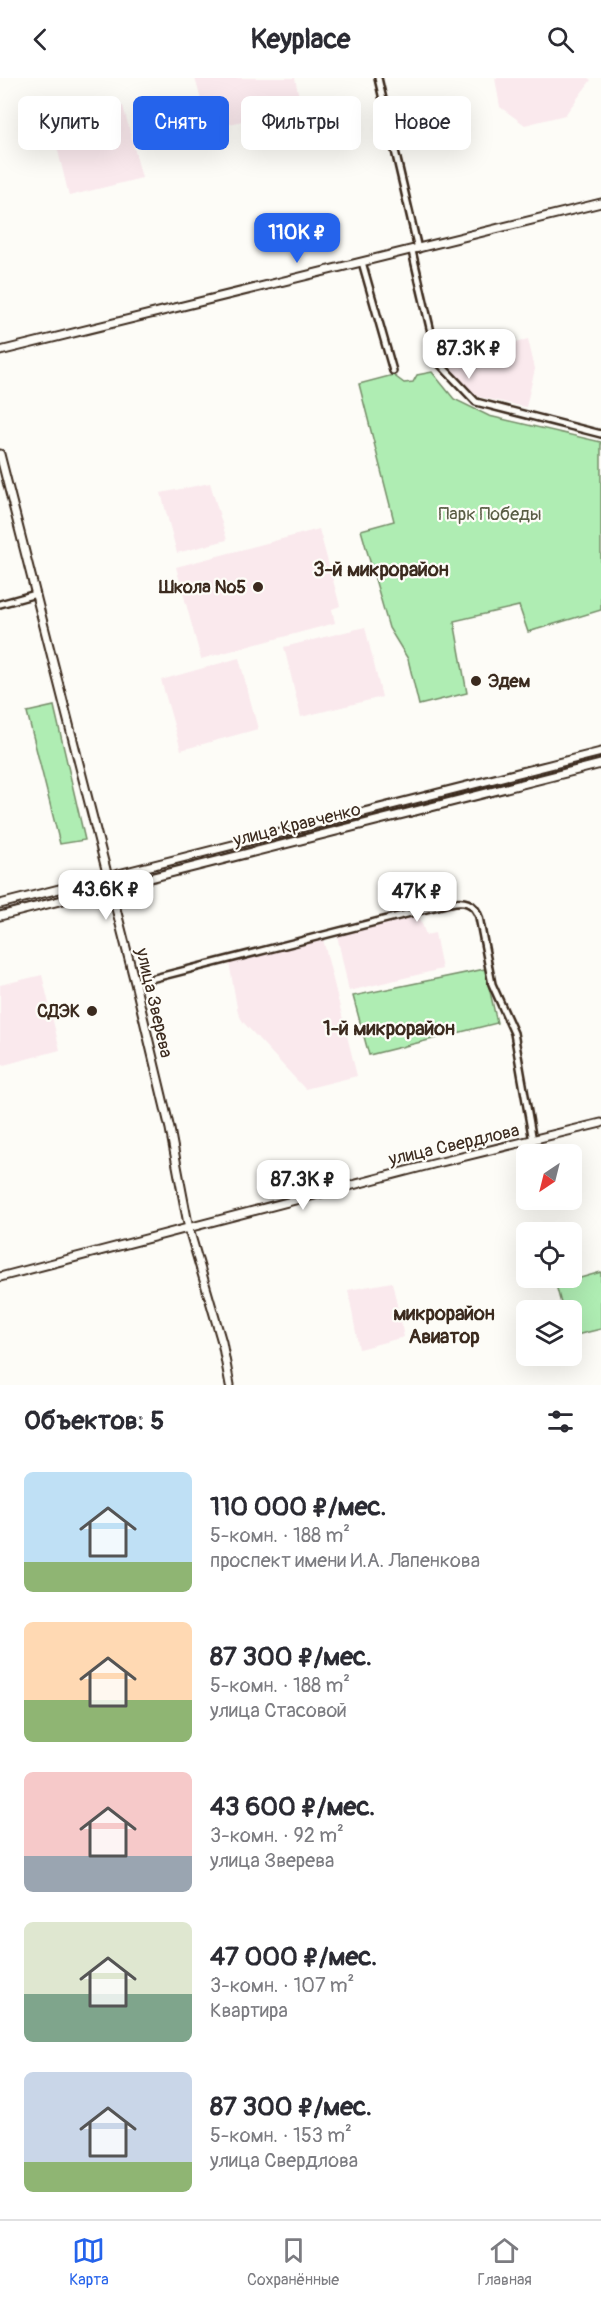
<!DOCTYPE html>
<html lang="ru">
<head>
<meta charset="utf-8">
<style>
  body { margin:0; font-family:Pangolin,sans-serif; background:#f2f2f3; color:#2b2b33; height:100vh; display:flex; flex-direction:column; font-size:22px; white-space:nowrap }
  * { box-sizing:border-box; margin:0 }
  p { font-size:20px; color:#7c7c81 }
  .icon { flex:none; width:33px; height:33px; fill:none; stroke:currentColor; stroke-width:2; stroke-linecap:round; stroke-linejoin:round }
  .map { position:relative; height:1307px; overflow:hidden }
  .drawer { display:flex; flex-direction:column; background:#fff; flex:1 }
  .drawer>* { flex:none }
  .hud { position:absolute; left:18px; top:18px; width:566px; height:54px; display:flex; gap:12px }
  .needle { width:39px; rotate:215deg }
  .tools { position:absolute; left:516px; top:1066px; display:grid; gap:12px }
  .tools a { display:grid; place-items:center; width:66px; height:66px; border-radius:9px; background:#fff; box-shadow:0 6px 24px #0002; font-size:30px }
  .price { position:absolute; translate:-50% -51px; padding:0 14px; border-radius:12px; background:#fff; color:#222; font-size:20px; line-height:39px; filter:drop-shadow(0 2px 3px #0008) }
  .price::after { content:''; position:absolute; left:50%; top:36px; width:18px; height:14px; margin-left:-9px; background:inherit; clip-path:polygon(0 0,100% 0,50% 100%) }
  .price.selected { background:#2563eb; color:#fff }
  ul { padding:0; list-style:none }
  li { display:flex; align-items:center; gap:18px; height:150px; padding:0 24px }
  li span { display:grid; place-items:center; flex:none; width:168px; height:120px; border-radius:9px; color:#555 }
  li>.icon { margin-inline-start:auto }
  span .icon { width:72px; height:72px; fill:#fffc; stroke-width:1 }
  li b { font-size:26px }
  h2 { display:flex; justify-content:space-between; align-items:center; height:72px; padding:0 24px; font-size:26px }
  .chip { padding:0 21px; border-radius:9px; background:#fff; box-shadow:0 6px 24px #0002; font-size:21px; line-height:54px }
  .chip.selected { background:#2563eb; color:#fff }
  header { display:flex; justify-content:space-between; align-items:center; height:78px; padding:0 24px; background:#fff; font-size:27px; font-weight:800 }
  .dock { display:flex; justify-content:space-around; align-items:center; height:84px; border-top:2px solid #e1e1e2; background:#fff; font-size:16px; color:#7c7c81 }
  .dock a { display:grid; justify-items:center; gap:3px }
  .dock .selected { color:#2563eb }
  .map>svg:first-child { display:block }
  .built { fill:#fae9ed }
  .park { fill:#afedb3; stroke:#758c68; stroke-width:1.5 }
  .lines { fill:none; stroke-linecap:round; stroke-linejoin:round }
  .minor-casing { stroke:#3b2a1e; stroke-width:10 }
  .major-casing { stroke:#3b2a1e; stroke-width:11 }
  .minor { stroke:#fdfcf7; stroke-width:5 }
  .major { stroke:#fdfcf7; stroke-width:7 }
  .tram { stroke:#3b2a1e; stroke-width:1.5 }
  .poi-dot { fill:#3b2a1e; stroke:#fdfcf7; stroke-width:2 }
  .labels { text-anchor:middle; dominant-baseline:central; stroke-width:4.5; stroke-linejoin:round; paint-order:stroke }
  .park-label { font-size:18px; fill:#585b43; stroke:#fdfcf7 }
  .poi-label { font-size:18px; font-weight:bold; fill:#3b2a1e; stroke:#fdfcf7; text-anchor:end }
  .street-label { font-size:18px; fill:#3b2a1e; stroke:#fdfcf7 }
  .neighbourhood-label { font-size:20px; font-weight:bold; fill:#3b2a1e; stroke:#fdfcf7 }
</style>
</head>
<body>
<header><svg class="icon" aria-label="back" viewBox="0 0 24 24"><path d="M15 5l-7 7 7 7"/></svg>Keyplace<svg class="icon" aria-label="search" viewBox="0 0 24 24"><circle cx="10" cy="10" r="6"/><path d="M15 15l6 6"/></svg></header>
<div class="map">
<svg width="601" height="1307" viewBox="0 0 601 1307">
  <rect width="100%" height="100%" fill="#fdfcf7"/>
  <filter id="ink" filterUnits="userSpaceOnUse"><feTurbulence type="fractalNoise" baseFrequency=".0167" numOctaves="2"/><feDisplacementMap in="SourceGraphic" scale="12" xChannelSelector="R" yChannelSelector="G"/><feConvolveMatrix kernelMatrix="1 2 1 2 8 2 1 2 1" color-interpolation-filters="sRGB"/></filter>
  <g filter="url(#ink)">
    <g class="built">
      <path d="M195 0H295L301 29 209 51Z"/>
      <path d="M495 0H588L591 2 565 37 525 47 500 29Z"/>
      <path d="M123 28 142 100 69 118 52 48Z"/>
      <path d="M528 261 535 291 526 329 479 319 452 295V288L459 278Z"/>
      <path d="M210 405 227 462 177 475 161 415Z"/>
      <path d="M319 451 340 528 332 531 335 545 201 581 176 489Z"/>
      <path d="M365 549 382 619 301 639 284 569Z"/>
      <path d="M239 580 258 651 181 672 161 602Z"/>
      <path d="M418 835 426 857 435 855 442 891 349 913 337 857Z"/>
      <path d="M323 861 357 998 305 1011 243 944 238 935 229 884Z"/>
      <path d="M42 897 60 972 0 988V907Z"/>
      <path d="M392 1204 404 1259 359 1271 348 1212Z"/>
    </g>
    <g class="park">
      <path d="M432 294 454 321 489 338 601 364V532L528 554 519 528 454 543 467 615 419 627 408 581 389 550 361 452 394 443 359 306 393 297 404 305 413 304 417 297Z"/>
      <path d="M54 628 85 762 60 766 27 634Z"/>
      <path d="M485 891 497 945 369 977 353 918Z"/>
      <path d="M601 1194V1251L572 1258V1233H563L556 1207Z"/>
    </g>
    <g class="lines">
      <defs>
        <g id="minor">
          <path d="M378 0 418 171"/>
          <path d="M412 173 438 284 476 324 601 356"/>
          <path d="M362 184 393 293"/>
          <path d="M0 526 36 516"/>
          <path d="M135 905 450 825C464 822 474 824 479 839L492 906 514 955 533 1063"/>
        </g>
        <g id="major">
          <path d="M0 273 601 125"/>
          <path d="M0 376 135 905 170 1051 189 1151 222 1264 230 1307"/>
          <path d="M0 826 601 674"/>
          <path d="M0 838 601 686"/>
          <path d="M0 1199 433 1086 601 1045"/>
        </g>
      </defs>
      <use href="#minor" class="minor-casing"/>
      <use href="#major" class="major-casing"/>
      <use href="#minor" class="minor"/>
      <use href="#major" class="major"/>
      <path class="tram" d="M0 833 601 680"/>
    </g>
  </g>
  <g class="poi-dot">
    <circle cx="258" cy="509" r="6"/>
    <circle cx="476" cy="603" r="6"/>
    <circle cx="92" cy="933" r="6"/>
  </g>
  <g class="labels">
    <g class="park-label">
      <text x="490" y="436">Парк Победы</text>
    </g>
    <g class="poi-label">
      <text x="246" y="509">Школа №5</text>
      <text x="488" y="603" text-anchor="start">Эдем</text>
      <text x="80" y="933">СДЭК</text>
    </g>
    <g class="street-label">
      <text transform="translate(297 747) rotate(-14)">улица Кравченко</text>
      <text transform="translate(154 925) rotate(77)">улица Зверева</text>
      <text transform="translate(454 1067) rotate(-13)">улица Свердлова</text>
    </g>
    <g class="neighbourhood-label">
      <text x="381" y="491">3-й микрорайон</text>
      <text x="389" y="950">1-й микрорайон</text>
      <text x="444" y="1235">микрорайон<tspan x="444" dy="23">Авиатор</tspan></text>
    </g>
  </g>
</svg>
<div class="tools">
<a><svg class="needle" viewBox="-14 -14 28 28"><path d="M0-13l5 13h-10z" fill="#e53935"/><path d="M0 13l5-13h-10z" fill="#7c7c81"/></svg></a>
<a><svg class="icon" aria-label="locate" viewBox="0 0 24 24"><circle cx="12" cy="12" r="6"/><path d="M12 2v4M12 18v4M2 12h4M18 12h4"/></svg></a>
<a><svg class="icon" aria-label="layers" viewBox="0 0 24 24"><path d="M12 4l9 5-9 5-9-5zM3 14l9 5 9-5"/></svg></a>
</div>
<b class="price selected" style="left:297px;top:186px">110K ₽</b>
<b class="price" style="left:469px;top:302px">87.3K ₽</b>
<b class="price" style="left:106px;top:843px">43.6K ₽</b>
<b class="price" style="left:417px;top:845px">47K ₽</b>
<b class="price" style="left:303px;top:1133px">87.3K ₽</b>
<div class="hud">
<a class="chip">Купить</a>
<a class="chip selected">Снять</a>
<a class="chip">Фильтры</a>
<a class="chip">Новое</a>
</div>
</div>
<section class="drawer">
<h2>Объектов: 5<svg class="icon" aria-label="filters" viewBox="0 0 24 24"><path d="M4 7h16M4 17h16"/><circle cx="9" cy="7" r="2"/><circle cx="15" cy="17" r="2"/></svg></h2>
<ul>
<li><span style="background:linear-gradient(#bfe0f5 75%,#8fb573 0)"><svg class="icon" aria-label="home" viewBox="0 0 24 24"><path d="M3 11l9-7 9 7M6 9v11h12V9"/></svg></span><div><b>110 000 ₽/мес.</b><p>5-комн. · 188 m²</p><p>проспект имени И.А. Лапенкова</p></div></li>
<li><span style="background:linear-gradient(#ffd9b3 65%,#8fb573 0)"><svg class="icon" aria-label="home" viewBox="0 0 24 24"><path d="M3 11l9-7 9 7M6 9v11h12V9"/></svg></span><div><b>87 300 ₽/мес.</b><p>5-комн. · 188 m²</p><p>улица Стасовой</p></div></li>
<li><span style="background:linear-gradient(#f6c9c9 70%,#9aa5b1 0)"><svg class="icon" aria-label="home" viewBox="0 0 24 24"><path d="M3 11l9-7 9 7M6 9v11h12V9"/></svg></span><div><b>43 600 ₽/мес.</b><p>3-комн. · 92 m²</p><p>улица Зверева</p></div></li>
<li><span style="background:linear-gradient(#dfe7d0 60%,#7fa58c 0)"><svg class="icon" aria-label="home" viewBox="0 0 24 24"><path d="M3 11l9-7 9 7M6 9v11h12V9"/></svg></span><div><b>47 000 ₽/мес.</b><p>3-комн. · 107 m²</p><p>Квартира</p></div></li>
<li><span style="background:linear-gradient(#c9d6e8 75%,#8fb573 0)"><svg class="icon" aria-label="home" viewBox="0 0 24 24"><path d="M3 11l9-7 9 7M6 9v11h12V9"/></svg></span><div><b>87 300 ₽/мес.</b><p>5-комн. · 153 m²</p><p>улица Свердлова</p></div></li>
</ul>
</section>
<nav class="dock">
<a class="selected"><svg class="icon" aria-label="map" viewBox="0 0 24 24"><path d="M3 6l6-2 6 2 6-2v14l-6 2-6-2-6 2zM9 4v14M15 6v14"/></svg>Карта</a>
<a><svg class="icon" aria-label="saved" viewBox="0 0 24 24"><path d="M7 4h10v16l-5-4-5 4z"/></svg>Сохранённые</a>
<a><svg class="icon" aria-label="home" viewBox="0 0 24 24"><path d="M3 11l9-7 9 7M6 9v11h12V9"/></svg>Главная</a>
</nav>
</body>
</html>
